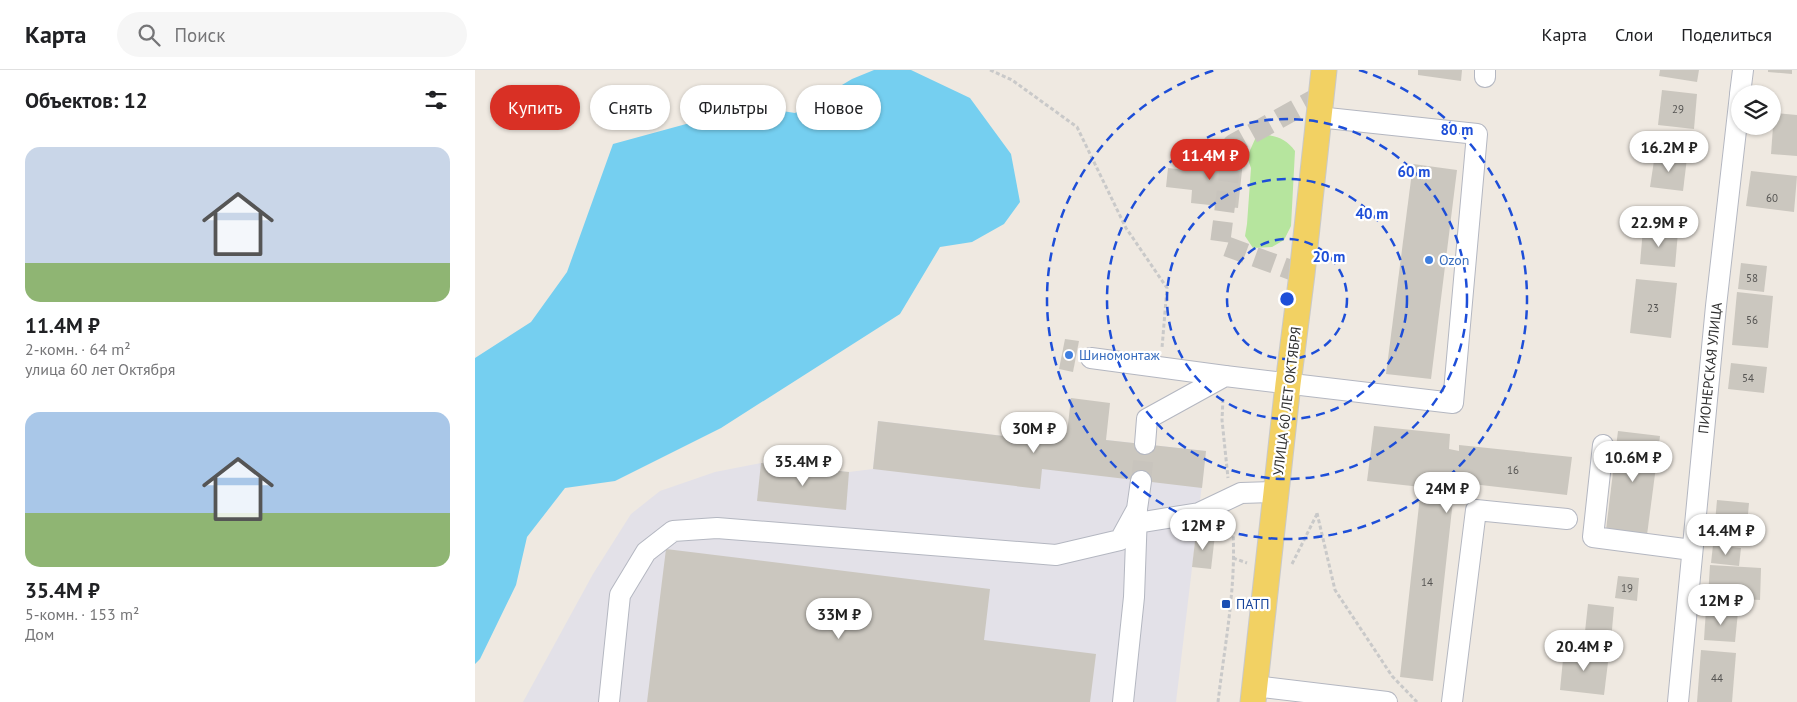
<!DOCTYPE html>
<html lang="ru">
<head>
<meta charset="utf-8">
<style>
  body { margin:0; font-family:"PT Sans",sans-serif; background:#f6f6f6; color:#202124; height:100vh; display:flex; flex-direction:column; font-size:19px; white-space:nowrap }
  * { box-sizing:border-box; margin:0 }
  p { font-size:16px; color:#757577 }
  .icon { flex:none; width:28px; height:28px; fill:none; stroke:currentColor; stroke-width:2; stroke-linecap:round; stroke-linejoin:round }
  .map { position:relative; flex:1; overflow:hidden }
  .side { display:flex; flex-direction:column; background:#fff; width:475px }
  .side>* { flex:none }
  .guide { position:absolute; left:15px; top:15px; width:475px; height:45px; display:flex; gap:10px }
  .tools { position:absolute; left:1256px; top:15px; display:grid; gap:10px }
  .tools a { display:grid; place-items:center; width:50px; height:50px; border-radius:50%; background:#fff; box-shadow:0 1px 4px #0004; font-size:25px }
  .price { position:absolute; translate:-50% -42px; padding:0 11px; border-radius:18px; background:#fff; color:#222; font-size:16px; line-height:32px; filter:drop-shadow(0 1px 2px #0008) }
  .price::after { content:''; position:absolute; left:50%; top:30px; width:15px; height:11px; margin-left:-8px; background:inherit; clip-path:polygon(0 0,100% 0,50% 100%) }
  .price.current { background:#d93025; color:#fff }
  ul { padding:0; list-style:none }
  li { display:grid; align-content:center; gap:10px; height:265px; padding:0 25px }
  li span { display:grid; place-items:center; height:155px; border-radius:15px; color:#555 }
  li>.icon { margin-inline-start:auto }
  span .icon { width:90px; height:90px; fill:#fffc; stroke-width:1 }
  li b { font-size:21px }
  h2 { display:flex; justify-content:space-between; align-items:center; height:60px; padding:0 25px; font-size:21px }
  .pill { padding:0 18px; border-radius:22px; background:#fff; box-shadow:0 1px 4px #0004; font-size:18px; line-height:45px }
  .pill.current { background:#d93025; color:#fff }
  header { display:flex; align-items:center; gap:30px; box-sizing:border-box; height:70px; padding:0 25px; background:#fff; border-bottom:1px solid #e0e0e0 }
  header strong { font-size:24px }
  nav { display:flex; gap:28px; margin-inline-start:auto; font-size:18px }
  .search { width:350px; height:45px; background:#f6f6f6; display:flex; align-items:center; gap:12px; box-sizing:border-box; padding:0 18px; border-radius:28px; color:#757577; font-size:19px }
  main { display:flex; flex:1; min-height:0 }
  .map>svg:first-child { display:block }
  .industrial { fill:#e3e1e8 }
  .green { fill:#b6e59e }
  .water { fill:#75cff0 }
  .building { fill:#cbc7bf }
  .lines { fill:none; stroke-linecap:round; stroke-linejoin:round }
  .minor-tunnel { stroke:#c8c4bd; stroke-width:20; stroke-dasharray:20 10; stroke-linecap:butt }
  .minor-casing { stroke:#b4b7c1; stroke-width:22 }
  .major-casing { stroke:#c9c9c9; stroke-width:27 }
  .path { stroke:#c9c9c9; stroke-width:3; stroke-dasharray:4 2.5; stroke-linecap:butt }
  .minor { stroke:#fff; stroke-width:20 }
  .major { stroke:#f2d163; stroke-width:25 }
  .ring { fill:none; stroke:#1d4ed8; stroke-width:2.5; stroke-dasharray:9 6 }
  .shop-dot { fill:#3f7fe0; stroke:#fff; stroke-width:2 }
  .transit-dot { fill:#1a4fb4; stroke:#fff; stroke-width:2 }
  .labels { text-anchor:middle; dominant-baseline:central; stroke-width:4.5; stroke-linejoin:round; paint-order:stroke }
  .number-label { font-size:11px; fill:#555452 }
  .shop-label { font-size:14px; fill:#366cbe; stroke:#fff; text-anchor:start }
  .street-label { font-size:14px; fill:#2e2e2e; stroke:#fff }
  .transit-label { font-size:14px; fill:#164399; stroke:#fff; text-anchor:start }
  .centre { fill:#1d4ed8; stroke:#fff; stroke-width:2.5 }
  .ring-label { font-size:15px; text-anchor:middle; font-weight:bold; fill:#1d4ed8; stroke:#fff; stroke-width:4.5; stroke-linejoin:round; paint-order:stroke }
</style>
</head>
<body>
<header>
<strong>Карта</strong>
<div class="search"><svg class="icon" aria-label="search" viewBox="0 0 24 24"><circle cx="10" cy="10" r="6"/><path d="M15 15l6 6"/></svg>Поиск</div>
<nav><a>Карта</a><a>Слои</a><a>Поделиться</a></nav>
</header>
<main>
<section class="side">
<h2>Объектов: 12<svg class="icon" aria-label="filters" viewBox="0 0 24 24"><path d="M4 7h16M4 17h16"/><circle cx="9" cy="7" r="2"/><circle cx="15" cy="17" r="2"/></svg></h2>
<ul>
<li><span style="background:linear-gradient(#c9d6e8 75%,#8fb573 0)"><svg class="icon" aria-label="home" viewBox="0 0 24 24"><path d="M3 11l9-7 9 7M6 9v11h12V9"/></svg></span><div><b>11.4M ₽</b><p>2-комн. · 64 m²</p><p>улица 60 лет Октября</p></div></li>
<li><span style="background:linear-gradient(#a9c7e8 65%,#8fb573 0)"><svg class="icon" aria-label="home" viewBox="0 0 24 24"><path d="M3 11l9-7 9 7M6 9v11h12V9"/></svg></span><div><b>35.4M ₽</b><p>5-комн. · 153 m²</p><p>Дом</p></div></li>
</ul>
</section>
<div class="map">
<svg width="1322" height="632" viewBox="0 0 1322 632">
  <rect width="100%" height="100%" fill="#efe9e1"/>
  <path class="industrial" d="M403 351 571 371 573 360 631 370 731 381 701 632H48L118 504 156 444 185 421 240 402 286 393 374 402 398 399Z"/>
  <path class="green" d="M786 64C801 66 811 68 820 81L816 156 809 170 797 177 778 178 770 166 772 154 776 98 772 87 781 67Z"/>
  <path class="water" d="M399 0H436L495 28 536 84 545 132 529 154 497 172 465 177 425 244 246 358 140 411 90 418 52 467 41 515 5 589 0 594V288L56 252 92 202 138 74 277 36 320 43 377 9Z"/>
  <g class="building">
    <path d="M943 0H987L986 11 943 5Z"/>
    <path d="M1185 0H1224L1222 12 1184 6Z"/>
    <path d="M1293 0H1317V4L1293 2Z"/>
    <path d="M1187 20 1222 24 1219 59 1183 55Z"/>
    <path d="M1299 43 1322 45V86L1296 84Z"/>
    <path d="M1180 84 1212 88 1208 121 1175 117Z"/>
    <path d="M721 86 768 91 763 138 716 133 717 120 691 117 693 98 720 101Z"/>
    <path d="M938 94 982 100 956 309 911 304Z"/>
    <path d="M1276 101 1322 106 1319 142 1271 136Z"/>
    <path d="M1168 159 1203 162 1200 197 1165 194Z"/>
    <path d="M1266 193 1292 196 1289 222 1263 219Z"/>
    <path d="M1161 209 1202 213 1196 268 1155 263Z"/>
    <path d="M1262 222 1298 226 1293 278 1257 275Z"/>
    <path d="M590 269 604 271 598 302 584 299Z"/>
    <path d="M1256 293 1292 297 1289 323 1253 319Z"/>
    <path d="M596 328 635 333 631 370 731 381 727 418 567 399 565 419 398 399 403 351 571 371 573 360 592 363Z"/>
    <path d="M899 356 975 364 974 379 984 381V375L1097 387 1092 425 980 412 958 611 925 607 946 417 892 411Z"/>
    <path d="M1143 361 1185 366 1172 465 1131 460Z"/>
    <path d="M286 393 374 402 371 440 282 431Z"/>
    <path d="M1242 430 1274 433 1271 467 1239 464Z"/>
    <path d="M721 463 740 465 736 499 717 497Z"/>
    <path d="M1238 475 1266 478 1264 496 1236 493Z"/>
    <path d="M191 479 515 519 509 570 621 584 615 632H172Z"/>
    <path d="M1235 495 1286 498 1285 530 1233 527Z"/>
    <path d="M1143 506 1164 508 1162 531 1140 528Z"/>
    <path d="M1113 534 1139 537 1135 582 1108 580Z"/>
    <path d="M1231 539 1263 542 1260 572 1229 570Z"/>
    <path d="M1089 579 1134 584 1129 625 1085 620Z"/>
    <path d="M1226 580 1261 583 1257 632H1222Z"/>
  </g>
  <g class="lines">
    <g class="minor-tunnel">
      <path d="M827 204 745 174 758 74 845 26"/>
      <path d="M666 411 670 374"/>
    </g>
    <defs>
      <g id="minor">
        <path d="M1010 7V0"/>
        <path d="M1265 24 1268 0"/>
        <path d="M616 288 750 306"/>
        <path d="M670 374 672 349 750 306 978 333 1002 64 843 47"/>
        <path d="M1128 375 1118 467 1217 480"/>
        <path d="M662 453 724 443 766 423 801 422"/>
        <path d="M780 616 912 632"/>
        <path d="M134 632 145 525 171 482 198 461 242 458 581 485 645 470 662 439 666 411"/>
        <path d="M648 632 659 527 662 443"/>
        <path d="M977 632 1001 440 1092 449"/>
        <path d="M1203 632 1241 236 1265 25"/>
      </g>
      <path id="major" d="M778 632 813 314 827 204 849 0"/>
    </defs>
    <use href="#minor" class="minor-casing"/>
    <use href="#major" class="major-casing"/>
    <g class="path">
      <path d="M515 0 537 10 602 57 651 158 692 218 687 278"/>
      <path d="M748 329 747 350 753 408"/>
      <path d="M842 443 860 520 917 606 942 632"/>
      <path d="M758 488 772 493"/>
      <path d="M817 494 842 444"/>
      <path d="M743 632C750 572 763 509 757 449"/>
    </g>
    <use href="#minor" class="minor"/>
    <use href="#major" class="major"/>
  </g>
  <g class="ring">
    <circle cx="812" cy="229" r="60"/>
    <circle cx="812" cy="229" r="120"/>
    <circle cx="812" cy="229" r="180"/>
    <path d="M884 0A240 240 0 1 1 740 0"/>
  </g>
  <g class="shop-dot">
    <circle cx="954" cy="190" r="5"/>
    <circle cx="594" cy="285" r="5"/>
  </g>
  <rect class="transit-dot" x="746" y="529" width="10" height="10" rx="2.5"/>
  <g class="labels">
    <g class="number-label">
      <text x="1203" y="39">29</text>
      <text x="1297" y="128">60</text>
      <text x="1277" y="208">58</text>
      <text x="1178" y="238">23</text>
      <text x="1277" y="250">56</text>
      <text x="1273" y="308">54</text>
      <text x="1038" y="400">16</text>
      <text x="952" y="512">14</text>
      <text x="1152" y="518">19</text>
      <text x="1242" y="608">44</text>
    </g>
    <g class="shop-label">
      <text x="964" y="190">Ozon</text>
      <text x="604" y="285">Шиномонтаж</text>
    </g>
    <g class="street-label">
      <text transform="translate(1235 298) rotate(-84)">ПИОНЕРСКАЯ УЛИЦА</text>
      <text transform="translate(812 331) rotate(-83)">УЛИЦА 60 ЛЕТ ОКТЯБРЯ</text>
    </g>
    <g class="transit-label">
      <text x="761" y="534">ПАТП</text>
    </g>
  </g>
  <circle cx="812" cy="229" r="8" class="centre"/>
  <g class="ring-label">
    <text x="982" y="65">80 m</text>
    <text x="939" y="107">60 m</text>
    <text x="897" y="149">40 m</text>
    <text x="854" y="192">20 m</text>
  </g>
</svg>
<div class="tools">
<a><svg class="icon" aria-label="layers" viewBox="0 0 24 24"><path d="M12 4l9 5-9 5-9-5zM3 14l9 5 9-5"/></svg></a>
</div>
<b class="price" style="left:1194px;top:103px">16.2M ₽</b>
<b class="price current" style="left:735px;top:111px">11.4M ₽</b>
<b class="price" style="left:1184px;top:178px">22.9M ₽</b>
<b class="price" style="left:559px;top:384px">30M ₽</b>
<b class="price" style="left:1158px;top:413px">10.6M ₽</b>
<b class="price" style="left:328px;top:417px">35.4M ₽</b>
<b class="price" style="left:972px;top:444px">24M ₽</b>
<b class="price" style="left:728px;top:481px">12M ₽</b>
<b class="price" style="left:1251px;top:486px">14.4M ₽</b>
<b class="price" style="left:1246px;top:556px">12M ₽</b>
<b class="price" style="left:364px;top:570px">33M ₽</b>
<b class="price" style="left:1109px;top:602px">20.4M ₽</b>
<div class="guide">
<a class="pill current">Купить</a>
<a class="pill">Снять</a>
<a class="pill">Фильтры</a>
<a class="pill">Новое</a>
</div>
</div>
</main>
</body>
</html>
